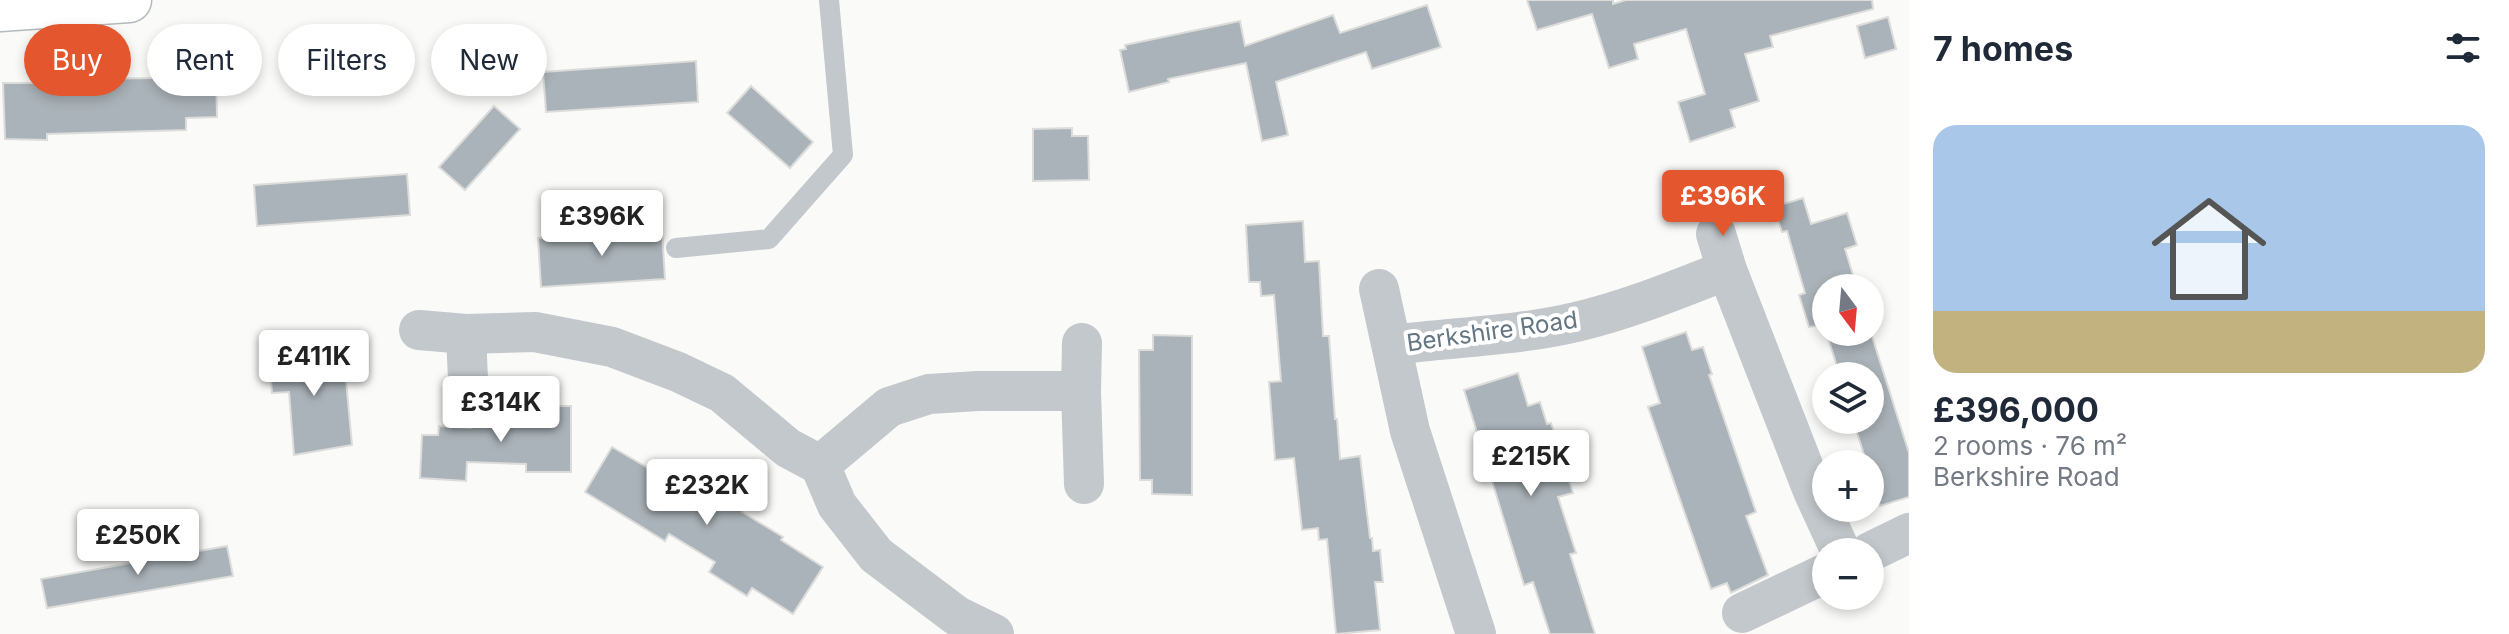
<!DOCTYPE html>
<html lang="en">
<head>
<meta charset="utf-8">
<style>
  body { margin:0; font-family:Inter,sans-serif; background:#f6f6f7; color:#1f2937; height:100vh; display:flex; flex-direction:column; font-size:30px; white-space:nowrap }
  * { box-sizing:border-box; margin:0 }
  p { font-size:26px; color:#747a83 }
  .icon { flex:none; width:44px; height:44px; fill:none; stroke:currentColor; stroke-width:2; stroke-linecap:round; stroke-linejoin:round }
  .map { position:relative; flex:1; overflow:hidden }
  .sheet { display:flex; flex-direction:column; background:#fff; width:600px }
  .sheet>* { flex:none }
  .hud { position:absolute; left:24px; top:24px; width:760px; height:72px; display:flex; gap:16px }
  .needle { width:52px; rotate:164deg }
  .controls { position:absolute; left:1812px; top:274px; display:grid; gap:16px }
  .controls a { display:grid; place-items:center; width:72px; height:72px; border-radius:50%; background:#fff; box-shadow:0 4px 12px #0003; font-size:40px }
  .price { position:absolute; translate:-50% -68px; padding:0 18px; border-radius:8px; background:#fff; color:#222; font-size:26px; line-height:52px; filter:drop-shadow(0 2px 4px #0008) }
  .price::after { content:''; position:absolute; left:50%; top:48px; width:24px; height:18px; margin-left:-12px; background:inherit; clip-path:polygon(0 0,100% 0,50% 100%) }
  .price.selected { background:#e4572e; color:#fff }
  ul { padding:0; list-style:none }
  li { display:grid; align-content:center; gap:16px; height:424px; padding:0 24px }
  li span { display:grid; place-items:center; height:248px; border-radius:24px; color:#555 }
  li>.icon { margin-inline-start:auto }
  span .icon { width:144px; height:144px; fill:#fffc; stroke-width:1 }
  li b { font-size:34px }
  h2 { display:flex; justify-content:space-between; align-items:center; height:96px; padding:0 24px; font-size:34px }
  .tag { padding:0 28px; border-radius:36px; background:#fff; box-shadow:0 4px 12px #0003; font-size:28px; line-height:72px }
  .tag.selected { background:#e4572e; color:#fff }
  main { display:flex; flex:1; min-height:0 }
  .map>svg:first-child { display:block }
  .building { fill:#aab3b9; stroke:#dcdcda; stroke-width:2 }
  .lines { fill:none; stroke-linecap:round; stroke-linejoin:round }
  .primary-casing { stroke:#b5babe; stroke-width:47 }
  .service { stroke:#c3c8cc; stroke-width:20 }
  .minor { stroke:#c3c8cc; stroke-width:40 }
  .primary { stroke:#fff; stroke-width:44 }
  .labels { text-anchor:middle; dominant-baseline:central; stroke-width:8; stroke-linejoin:round; paint-order:stroke }
  .street-label { font-size:24px; fill:#657683; stroke:#fff }
</style>
</head>
<body>
<main>
<div class="map">
<svg width="1909" height="634" viewBox="0 0 1909 634">
  <rect width="100%" height="100%" fill="#fafaf8"/>
  <g class="building">
    <path d="M1527 0H1613V4L1626 0H1872L1873 9 1770 36 1773 47 1745 54 1759 101 1730 110 1735 127 1690 142 1678 102 1705 94 1686 29 1634 44 1638 59 1609 68 1592 14 1537 30Z"/>
    <path d="M1427 5 1441 47 1372 69 1366 52 1276 82 1288 135 1262 141 1246 63 1168 79 1169 82 1129 92 1120 50 1126 49 1125 45 1240 21 1245 46 1333 15 1340 33Z"/>
    <path d="M1888 17 1896 49 1865 58 1857 26Z"/>
    <path d="M696 61 698 102 546 112 543 72Z"/>
    <path d="M216 74 217 117 186 118V130L47 134V140L5 139 3 83H88V79L154 78V76Z"/>
    <path d="M751 86 813 142 790 168 727 113Z"/>
    <path d="M494 106 520 129 465 190 439 167Z"/>
    <path d="M1072 128V136H1088L1089 180 1033 181V129Z"/>
    <path d="M407 174 410 215 257 226 254 185Z"/>
    <path d="M1803 198 1811 224 1847 213 1857 245 1845 249 1857 288H1826V332H1870V330L1909 453V497L1880 506 1870 474V464H1867L1853 420H1870V376H1840L1824 325 1809 327 1799 295 1805 293 1787 231 1782 232 1774 207Z"/>
    <path d="M1303 221 1305 262 1319 261 1323 336H1329L1335 419H1337L1340 459 1360 456 1370 538H1372L1373 551 1380 550 1383 582H1375L1380 630 1336 634 1327 539 1319 540 1318 528 1302 530 1294 458 1275 460 1269 382 1281 381 1274 295 1261 296 1260 282H1249L1246 225Z"/>
    <path d="M662 230 665 279 541 287 538 238Z"/>
    <path d="M1686 332 1692 350 1703 347 1712 374 1709 375 1756 512 1746 516 1768 575 1731 593 1727 583 1711 589 1648 407 1660 403 1642 347Z"/>
    <path d="M1153 335 1192 336V495L1152 494V480H1140L1139 350H1153Z"/>
    <path d="M343 348 352 445 294 455 289 392 272 393 269 354Z"/>
    <path d="M1518 373 1528 406 1540 402 1547 424 1551 423 1573 493 1558 497 1576 553 1570 554 1595 634H1550L1533 582 1524 585 1464 390Z"/>
    <path d="M542 406H571V472H526V464L467 462 466 481 420 478 422 435H438L439 426 471 428V417L489 418V411L542 412Z"/>
    <path d="M612 447 655 472 659 467 672 475 676 468 705 486 707 482 717 489 721 481 750 499 742 512 783 537 781 540 823 567 793 614 752 588 747 596 709 572 715 562 669 534 665 541 585 492Z"/>
    <path d="M227 546 233 576 47 608 41 579Z"/>
  </g>
  <g class="lines">
    <defs>
      <path id="primary" d="M0 9 129 0"/>
    </defs>
    <use href="#primary" class="primary-casing"/>
    <path class="service" d="M676 248 769 239 843 155 829 0"/>
    <g class="minor">
      <path d="M1716 234 1727 270"/>
      <path d="M1379 289 1410 431 1476 634"/>
      <path d="M419 330 466 334 535 332 612 347 678 372 722 393 788 448 820 465 837 505 876 555 957 616 994 634"/>
      <path d="M466 334 468 379"/>
      <path d="M1393 345C1453 337 1517 336 1576 322 1628 310 1678 289 1727 270L1813 491 1841 552"/>
      <path d="M1081 391 1082 343"/>
      <path d="M820 465 889 407 929 394 978 391H1081L1084 484"/>
      <path d="M1870 552 1909 533"/>
      <path d="M1742 613 1826 573"/>
    </g>
    <use href="#primary" class="primary"/>
  </g>
  <g class="labels">
    <g class="street-label">
      <text transform="translate(1492 331) rotate(-8)">Berkshire Road</text>
    </g>
  </g>
</svg>
<div class="controls">
<a><svg class="needle" viewBox="-14 -14 28 28"><path d="M0-13l5 13h-10z" fill="#e53935"/><path d="M0 13l5-13h-10z" fill="#747a83"/></svg></a>
<a><svg class="icon" aria-label="layers" viewBox="0 0 24 24"><path d="M12 4l9 5-9 5-9-5zM3 14l9 5 9-5"/></svg></a>
<a>+</a>
<a>−</a>
</div>
<b class="price selected" style="left:1723px;top:238px">£396K</b>
<b class="price" style="left:602px;top:258px">£396K</b>
<b class="price" style="left:314px;top:398px">£411K</b>
<b class="price" style="left:501px;top:444px">£314K</b>
<b class="price" style="left:1531px;top:498px">£215K</b>
<b class="price" style="left:707px;top:527px">£232K</b>
<b class="price" style="left:138px;top:577px">£250K</b>
<div class="hud">
<a class="tag selected">Buy</a>
<a class="tag">Rent</a>
<a class="tag">Filters</a>
<a class="tag">New</a>
</div>
</div>
<section class="sheet">
<h2>7 homes<svg class="icon" aria-label="filters" viewBox="0 0 24 24"><path d="M4 7h16M4 17h16"/><circle cx="9" cy="7" r="2"/><circle cx="15" cy="17" r="2"/></svg></h2>
<ul>
<li><span style="background:linear-gradient(#a9c7e8 75%,#c2b280 0)"><svg class="icon" aria-label="home" viewBox="0 0 24 24"><path d="M3 11l9-7 9 7M6 9v11h12V9"/></svg></span><div><b>£396,000</b><p>2 rooms · 76 m²</p><p>Berkshire Road</p></div></li>
</ul>
</section>
</main>
</body>
</html>
